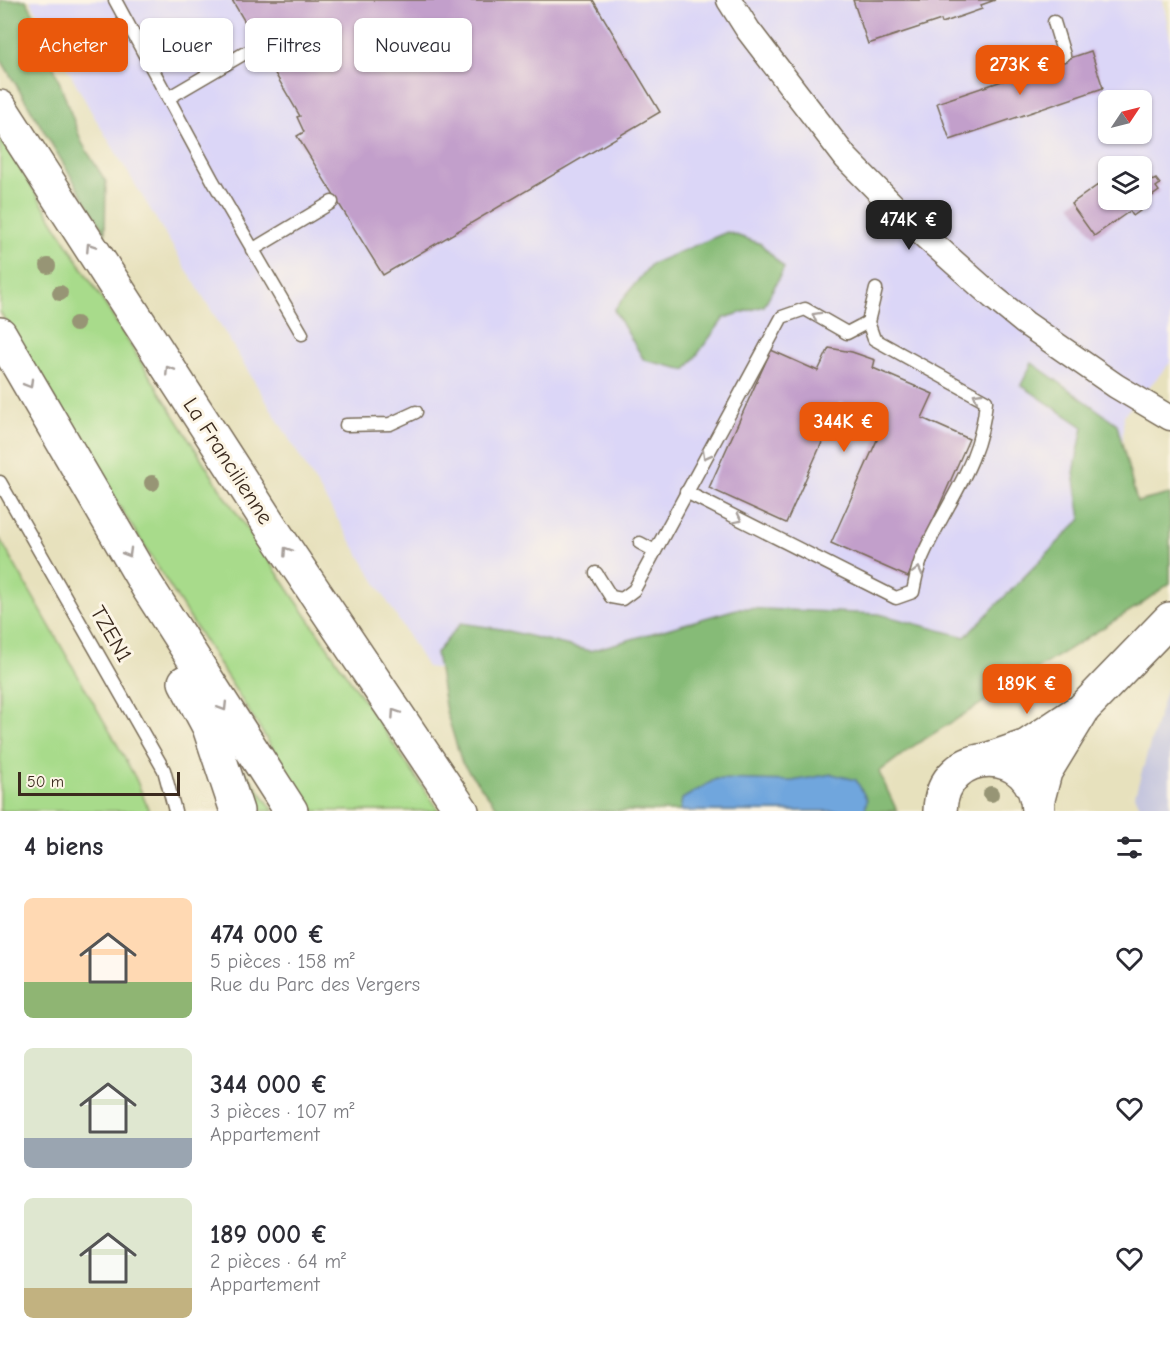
<!DOCTYPE html>
<html lang="fr">
<head>
<meta charset="utf-8">
<style>
  body { margin:0; font-family:"Comic Neue",sans-serif; background:#f2f2f3; color:#2b2b33; height:100vh; display:flex; flex-direction:column; font-size:22px; white-space:nowrap }
  * { box-sizing:border-box; margin:0 }
  p { font-size:20px; color:#7c7c81 }
  .icon { flex:none; width:33px; height:33px; fill:none; stroke:currentColor; stroke-width:2; stroke-linecap:round; stroke-linejoin:round }
  .map { position:relative; height:811px; overflow:hidden }
  .panel { display:flex; flex-direction:column; background:#fff; flex:1 }
  .panel>* { flex:none }
  .hud { position:absolute; left:18px; top:18px; width:600px; height:54px; display:flex; gap:12px }
  .needle { width:39px; rotate:55deg }
  .fabs { position:absolute; left:1098px; top:90px; display:grid; gap:12px }
  .fabs a { display:grid; place-items:center; width:54px; height:54px; border-radius:9px; background:#fff; box-shadow:0 2px 4px #0004; font-size:30px }
  .scale { position:absolute; left:18px; bottom:15px; width:162px; box-sizing:border-box; padding-left:6px; border:3px solid #3b2a1e; border-top:0; font-size:16px; line-height:21px; white-space:nowrap; color:#3b2a1e; -webkit-text-stroke:4px #fcf5e5; paint-order:stroke }
  .price { position:absolute; translate:-50% -51px; padding:0 14px; border-radius:12px; background:#ea580c; color:#fff; font-size:20px; line-height:39px; filter:drop-shadow(0 2px 3px #0008) }
  .price::after { content:''; position:absolute; left:50%; top:36px; width:18px; height:14px; margin-left:-9px; background:inherit; clip-path:polygon(0 0,100% 0,50% 100%) }
  .price.selected { background:#222; color:#fff }
  ul { padding:0; list-style:none }
  li { display:flex; align-items:center; gap:18px; height:150px; padding:0 24px }
  li span { display:grid; place-items:center; flex:none; width:168px; height:120px; border-radius:9px; color:#555 }
  li>.icon { margin-inline-start:auto }
  span .icon { width:72px; height:72px; fill:#fffc; stroke-width:1 }
  li b { font-size:26px }
  h2 { display:flex; justify-content:space-between; align-items:center; height:72px; padding:0 24px; font-size:26px }
  .tag { padding:0 21px; border-radius:9px; background:#fff; box-shadow:0 2px 4px #0004; font-size:21px; line-height:54px }
  .tag.selected { background:#ea580c; color:#fff }
  .map>svg:first-child { display:block }
  .built { fill:#dbd6f7; fill-rule:evenodd }
  .industrial { fill:#c1c2dd }
  .green { fill:#a8db8b; stroke:#728254; stroke-width:1.5 }
  .forest { fill:#86bb77; stroke:#60724a; stroke-width:1.5 }
  .water { fill:#6fa6dd; stroke:#55687e; stroke-width:1.5 }
  .building { fill:#c29fcb }
  .lines { fill:none; stroke-linecap:round; stroke-linejoin:round }
  .service-casing { stroke:#776a56; stroke-width:15 }
  .minor-casing { stroke:#776a56; stroke-width:27 }
  .secondary-casing { stroke:#776a56; stroke-width:36 }
  .trunk-casing { stroke:#776a56; stroke-width:36 }
  .service { stroke:#fff; stroke-width:12 }
  .minor { stroke:#fff; stroke-width:24 }
  .secondary { stroke:#fff; stroke-width:33 }
  .trunk { stroke:#fff; stroke-width:33 }
  .tree { fill:#979574 }
  .oneway { stroke:#a79f9a }
  .labels { text-anchor:middle; dominant-baseline:central; stroke-width:6; stroke-linejoin:round; paint-order:stroke }
  .street-label { font-size:22px; fill:#3b2a1e; stroke:#fcf5e5 }
</style>
</head>
<body>
<div class="map">
<svg width="1170" height="811" viewBox="0 0 1170 811">
  <rect width="100%" height="100%" fill="#fcf5e5"/>
  <filter id="ink" filterUnits="userSpaceOnUse"><feTurbulence type="fractalNoise" baseFrequency=".0167" numOctaves="2"/><feDisplacementMap in="SourceGraphic" scale="12" xChannelSelector="R" yChannelSelector="G"/><feConvolveMatrix kernelMatrix="1 2 1 2 8 2 1 2 1" color-interpolation-filters="sRGB"/></filter>
  <filter id="wash" filterUnits="userSpaceOnUse"><feTurbulence type="fractalNoise" baseFrequency=".008" numOctaves="4" result="noise"/><feDisplacementMap in="SourceGraphic" scale="24" xChannelSelector="R" yChannelSelector="G"/><feGaussianBlur stdDeviation="1.35" result="paint"/><feColorMatrix in="noise" values="0 0 0 0 0 0 0 0 0 0 0 0 0 0 0 0 0 1.4 0 .05"/><feComposite in="paint" operator="in"/></filter>
  <g filter="url(#wash)">
    <rect width="100%" height="100%" fill="#e7e1bd"/>
    <path class="built" d="M30 0H1163L1170 38V363L1124 415 1115 549 956 678 583 693 427 667 92 113ZM1108 100H1142V134H1108ZM1108 166H1142V200H1108Z"/>
    <path class="industrial" d="M1170 677V811H1142L1135 795Z"/>
    <g class="green">
      <path d="M0 136 221 490 439 811H312L126 517 0 312Z"/>
      <path d="M0 539 117 744 136 779 149 811H0Z"/>
      <path d="M244 770 274 811H251L239 775Z"/>
    </g>
    <g class="forest">
      <path d="M0 0H26L35 16 82 143 106 182 105 233 0 58Z"/>
      <path d="M727 232 761 244 784 268 764 306 724 318 686 370 644 360 614 310 651 264Z"/>
      <path d="M1032 363 1117 424 1137 502 1170 494V583L1138 606 915 745 879 772 897 811H500L462 763 446 711 436 653 461 623 501 629 590 651 740 608 879 614 965 637 1081 519 1074 473 1083 427 1021 385Z"/>
    </g>
    <path class="water" d="M832 774 856 780 867 800 865 811H680L682 799 716 779 792 781Z"/>
    <g id="blocks">
      <g class="building">
        <path d="M232 0H593L660 112 383 275 297 136 304 132 297 117 300 116Z"/>
        <path d="M853 0H995L981 5 982 9 942 23 941 20 868 44Z"/>
        <path d="M1091 51 1103 88 950 140 937 103Z"/>
        <path d="M1136 158 1152 181 1156 179 1160 184 1156 187 1159 191 1141 204 1144 208 1133 216 1130 211 1094 236 1071 204 1108 178V200H1142V166H1124Z"/>
        <path d="M829 348 852 352 875 360 873 368 933 394 922 418 969 439 908 577 831 543 885 422 872 416 865 420H860L854 415 853 408 840 402 786 523 709 488 771 350 818 371Z"/>
      </g>
    </g>
  </g>
  <g filter="url(#ink)">
    <use href="#blocks" fill-opacity="0" stroke="#776a56" stroke-width="1.5"/>
    <g class="lines">
      <defs>
        <g id="service">
          <path d="M115 0 213 181 302 334"/>
          <path d="M1054 22 1064 55"/>
          <path d="M168 98 245 53"/>
          <path d="M252 250 332 202"/>
          <path d="M346 425 390 424 416 412"/>
          <path d="M0 482 164 770 175 811"/>
          <path d="M686 492 896 598 913 592C915 581 917 570 921 560 945 503 981 466 986 401L874 339 868 322 876 289"/>
          <path d="M640 543 655 551"/>
          <path d="M596 573 611 597 622 599 634 590 782 317 805 309 847 333 868 322"/>
        </g>
        <path id="minor" d="M729 0 748 30 846 158 910 223 993 297 1025 323 1116 386 1170 418"/>
        <g id="secondary">
          <path d="M989 759 1027 746 1075 714"/>
          <path d="M1038 799 1045 772 1084 708 1170 619"/>
          <path d="M940 811C942 743 1037 744 1038 811"/>
        </g>
        <g id="trunk">
          <path d="M0 107 273 530 462 811"/>
          <path d="M0 334 147 586 291 811"/>
          <path d="M185 682 209 727 237 811"/>
        </g>
      </defs>
      <use href="#service" class="service-casing"/>
      <use href="#minor" class="minor-casing"/>
      <use href="#secondary" class="secondary-casing"/>
      <use href="#trunk" class="trunk-casing"/>
      <use href="#service" class="service"/>
      <use href="#minor" class="minor"/>
      <use href="#secondary" class="secondary"/>
      <use href="#trunk" class="trunk"/>
    </g>
    <g class="tree">
      <circle cx="48" cy="266" r="8"/>
      <circle cx="60" cy="293" r="8"/>
      <circle cx="76" cy="324" r="8"/>
      <circle cx="152" cy="483" r="8"/>
      <circle cx="991" cy="794" r="8"/>
    </g>
    <defs><path id="oneway-chevron" d="M-2-3.5L2.5 0L-2 3.5" fill="none" stroke-width="1.6" stroke-linecap="round" stroke-linejoin="round" transform="scale(1.5)"/></defs>
    <g class="oneway">
      <use href="#oneway-chevron" transform="translate(90 247) rotate(-123)"/>
      <use href="#oneway-chevron" transform="translate(816 316) rotate(-151)"/>
      <use href="#oneway-chevron" transform="translate(169 370) rotate(-123)"/>
      <use href="#oneway-chevron" transform="translate(29 384) rotate(60)"/>
      <use href="#oneway-chevron" transform="translate(977 396) rotate(-149)"/>
      <use href="#oneway-chevron" transform="translate(706 455) rotate(119)"/>
      <use href="#oneway-chevron" transform="translate(738 519) rotate(27)"/>
      <use href="#oneway-chevron" transform="translate(287 551) rotate(-124)"/>
      <use href="#oneway-chevron" transform="translate(128 553) rotate(60)"/>
      <use href="#oneway-chevron" transform="translate(918 571) rotate(-76)"/>
      <use href="#oneway-chevron" transform="translate(223 707) rotate(58)"/>
      <use href="#oneway-chevron" transform="translate(395 713) rotate(-124)"/>
    </g>
  </g>
  <g class="labels">
    <g class="street-label">
      <text transform="translate(228 461) rotate(57)">La Francilienne</text>
      <text transform="translate(111 634) rotate(60)">TZEN1</text>
    </g>
  </g>
</svg>
<div class="fabs">
<a><svg class="needle" viewBox="-14 -14 28 28"><path d="M0-13l5 13h-10z" fill="#e53935"/><path d="M0 13l5-13h-10z" fill="#7c7c81"/></svg></a>
<a><svg class="icon" aria-label="layers" viewBox="0 0 24 24"><path d="M12 4l9 5-9 5-9-5zM3 14l9 5 9-5"/></svg></a>
</div>
<div class="scale">50 m</div>
<b class="price" style="left:1020px;top:96px">273K €</b>
<b class="price selected" style="left:909px;top:251px">474K €</b>
<b class="price" style="left:844px;top:453px">344K €</b>
<b class="price" style="left:1027px;top:715px">189K €</b>
<div class="hud">
<a class="tag selected">Acheter</a>
<a class="tag">Louer</a>
<a class="tag">Filtres</a>
<a class="tag">Nouveau</a>
</div>
</div>
<section class="panel">
<h2>4 biens<svg class="icon" aria-label="filters" viewBox="0 0 24 24"><path d="M4 7h16M4 17h16"/><circle cx="9" cy="7" r="2"/><circle cx="15" cy="17" r="2"/></svg></h2>
<ul>
<li><span style="background:linear-gradient(#ffd9b3 70%,#8fb573 0)"><svg class="icon" aria-label="home" viewBox="0 0 24 24"><path d="M3 11l9-7 9 7M6 9v11h12V9"/></svg></span><div><b>474 000 €</b><p>5 pièces · 158 m²</p><p>Rue du Parc des Vergers</p></div><svg class="icon" aria-label="heart" viewBox="0 0 24 24"><path d="M12 20l-8-8c-3-5 5-10 8-4 3-6 11-1 8 4z"/></svg></li>
<li><span style="background:linear-gradient(#dfe7d0 75%,#9aa5b1 0)"><svg class="icon" aria-label="home" viewBox="0 0 24 24"><path d="M3 11l9-7 9 7M6 9v11h12V9"/></svg></span><div><b>344 000 €</b><p>3 pièces · 107 m²</p><p>Appartement</p></div><svg class="icon" aria-label="heart" viewBox="0 0 24 24"><path d="M12 20l-8-8c-3-5 5-10 8-4 3-6 11-1 8 4z"/></svg></li>
<li><span style="background:linear-gradient(#dfe7d0 75%,#c2b280 0)"><svg class="icon" aria-label="home" viewBox="0 0 24 24"><path d="M3 11l9-7 9 7M6 9v11h12V9"/></svg></span><div><b>189 000 €</b><p>2 pièces · 64 m²</p><p>Appartement</p></div><svg class="icon" aria-label="heart" viewBox="0 0 24 24"><path d="M12 20l-8-8c-3-5 5-10 8-4 3-6 11-1 8 4z"/></svg></li>
</ul>
</section>
</body>
</html>
